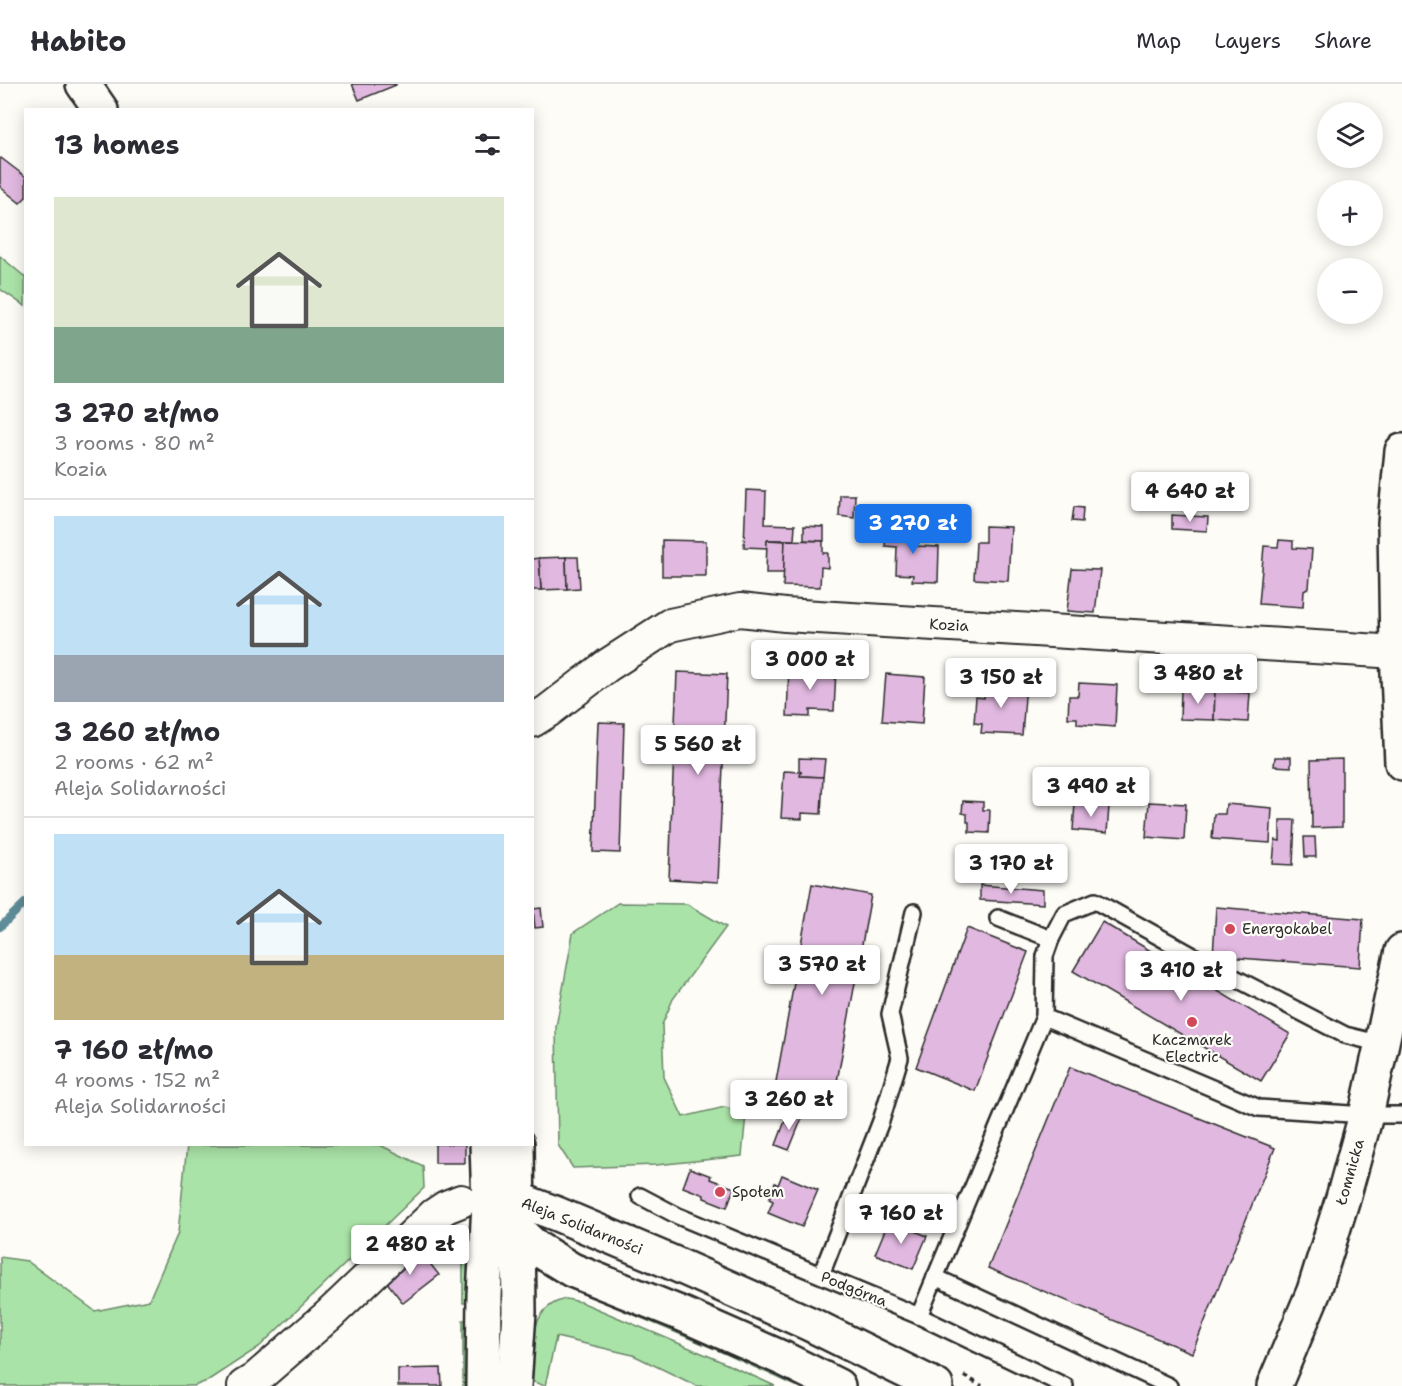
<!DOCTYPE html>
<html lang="en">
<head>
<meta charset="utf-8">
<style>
  body { margin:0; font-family:"Shantell Sans",sans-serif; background:#f7f7f7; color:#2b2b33; height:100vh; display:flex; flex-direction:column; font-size:22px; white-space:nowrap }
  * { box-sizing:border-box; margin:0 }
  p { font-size:20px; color:#7c7c81 }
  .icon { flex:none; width:33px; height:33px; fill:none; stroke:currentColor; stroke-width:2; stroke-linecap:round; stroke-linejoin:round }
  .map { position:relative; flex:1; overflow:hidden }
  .details { position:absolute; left:24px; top:24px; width:510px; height:1038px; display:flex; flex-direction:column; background:#fff; border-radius:0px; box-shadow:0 3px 15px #0003 }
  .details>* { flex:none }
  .fabs { position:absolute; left:1317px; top:18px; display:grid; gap:12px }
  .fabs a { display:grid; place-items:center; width:66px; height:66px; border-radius:50%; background:#fff; box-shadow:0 3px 15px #0003; font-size:30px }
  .price { position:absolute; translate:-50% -51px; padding:0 14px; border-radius:6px; background:#fff; color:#222; font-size:20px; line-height:39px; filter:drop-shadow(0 2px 3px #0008) }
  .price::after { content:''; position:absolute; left:50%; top:36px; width:18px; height:14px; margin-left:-9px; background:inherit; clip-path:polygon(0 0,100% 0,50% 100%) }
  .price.current { background:#1a73e8; color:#fff }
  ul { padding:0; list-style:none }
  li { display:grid; align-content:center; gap:12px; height:318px; padding:0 30px }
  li+li { border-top:2px solid #e1e1e2 }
  li span { display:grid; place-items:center; height:186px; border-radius:0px; color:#555 }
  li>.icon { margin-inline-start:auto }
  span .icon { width:108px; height:108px; fill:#fffc; stroke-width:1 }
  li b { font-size:26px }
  h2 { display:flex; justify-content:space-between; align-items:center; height:72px; padding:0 30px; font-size:26px }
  header { display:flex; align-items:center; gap:36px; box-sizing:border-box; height:84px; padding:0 30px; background:#fff; border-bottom:2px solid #e1e1e2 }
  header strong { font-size:28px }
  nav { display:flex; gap:33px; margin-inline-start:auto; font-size:21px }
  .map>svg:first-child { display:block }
  .green { fill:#aae3a7; stroke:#6a8769; stroke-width:1.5 }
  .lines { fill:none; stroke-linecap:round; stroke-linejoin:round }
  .stream { stroke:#5f8c99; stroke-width:8 }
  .building { fill:#e1b8e0; stroke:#2b2b2b; stroke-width:1.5 }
  .lane-casing { stroke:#2b2b2b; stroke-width:20 }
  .street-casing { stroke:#2b2b2b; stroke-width:36 }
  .secondary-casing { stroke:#2b2b2b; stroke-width:38 }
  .path { stroke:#2b2b2b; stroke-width:4; stroke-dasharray:4.5 4.5; stroke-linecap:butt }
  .lane { stroke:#fdfcf7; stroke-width:15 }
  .street { stroke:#fdfcf7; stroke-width:32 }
  .secondary { stroke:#fdfcf7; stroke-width:33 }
  .poi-dot { fill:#d1495b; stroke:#fdfcf7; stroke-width:2 }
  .labels { text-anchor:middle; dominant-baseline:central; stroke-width:4.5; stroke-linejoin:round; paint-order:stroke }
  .street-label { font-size:15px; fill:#2b2b2b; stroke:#fdfcf7 }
  .poi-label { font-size:15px; fill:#2b2b2b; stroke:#fdfcf7; text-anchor:start }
</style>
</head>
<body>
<header>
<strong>Habito</strong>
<nav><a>Map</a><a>Layers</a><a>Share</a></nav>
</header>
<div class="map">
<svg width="1402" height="1302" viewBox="0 0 1402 1302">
  <rect width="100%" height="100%" fill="#fdfcf7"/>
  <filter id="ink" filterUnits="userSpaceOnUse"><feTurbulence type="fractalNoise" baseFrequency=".0167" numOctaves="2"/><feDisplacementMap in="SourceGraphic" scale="12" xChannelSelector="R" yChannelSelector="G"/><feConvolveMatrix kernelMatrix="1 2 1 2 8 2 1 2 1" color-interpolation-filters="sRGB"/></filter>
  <g filter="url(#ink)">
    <g class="green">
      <path d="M0 172 25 193V222L0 205Z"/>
      <path d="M618 819 687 820 726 843 673 915 662 941 664 993 683 1033 725 1023 746 1030 742 1072 656 1081 573 1084 558 1061 556 943 573 849Z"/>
      <path d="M187 1061H380L423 1082 424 1104 259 1263 207 1297 194 1302H0V1173L27 1177 95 1227 149 1216 178 1149Z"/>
      <path d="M473 1142V1219H463V1169L466 1154Z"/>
      <path d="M581 1205 588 1207 804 1302H796L715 1265 582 1209Z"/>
      <path d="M566 1215 581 1218 711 1273 775 1302H697L633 1271 556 1253 545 1302 531 1297C533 1266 527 1223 566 1215Z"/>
      <rect x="463" y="1236" width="11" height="66"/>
    </g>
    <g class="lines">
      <path class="stream" d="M0 843 26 818"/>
    </g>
    <g class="building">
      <path d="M352 0H396V1L359 16Z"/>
      <path d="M1 74 26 93V113L20 119 0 103V75Z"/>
      <path d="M746 406 766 407 765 440 795 441 794 456H767V464L744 463Z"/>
      <path d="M840 411H855L854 434 839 432Z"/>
      <path d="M1074 423 1083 424 1082 438 1072 437Z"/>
      <path d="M1172 431 1208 433 1207 447 1172 445Z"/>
      <path d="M887 441 916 443V462L939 463 938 498 912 497 913 491 896 490 897 463 885 462Z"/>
      <path d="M804 442 824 443V457L804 456Z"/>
      <path d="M985 442 1011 443 1008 497 974 495 976 458H985Z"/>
      <path d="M662 456 706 457V492H662Z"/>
      <path d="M767 456 785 457 784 489H766Z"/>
      <path d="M785 456 823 457V469H828V484L821 483 820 503 783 502Z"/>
      <path d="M1279 456 1293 457V464L1312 465 1309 504 1304 507 1303 523 1259 520 1264 462 1278 463Z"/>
      <path d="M566 473 567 505 541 506 539 474Z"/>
      <path d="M566 473H578L580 504 567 505Z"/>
      <path d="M539 474 541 506H532V475Z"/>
      <path d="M1072 485 1100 486 1095 529 1067 527Z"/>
      <path d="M789 583 836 586 834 627 810 626V633L787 632Z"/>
      <path d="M677 588 727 590 718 798 669 795Z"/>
      <path d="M886 590 925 593 922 640 882 637Z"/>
      <path d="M986 597 1026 600 1022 651 981 649 982 640 974 639 976 613 984 614Z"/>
      <path d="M1079 599 1117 601 1115 643 1077 640V634H1068L1069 612H1078Z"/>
      <path d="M1181 606 1215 607 1214 636 1180 635Z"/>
      <path d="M1215 607 1250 609 1248 638 1214 636Z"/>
      <path d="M598 638 624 639 620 769 593 768Z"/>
      <path d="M1275 673H1291V683L1274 682Z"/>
      <path d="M799 674 825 675 823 693 800 692 801 688 799 687Z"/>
      <path d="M1342 675V743L1312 744 1311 676Z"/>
      <path d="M784 687 801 688 800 692 823 693 821 730 802 729V735L781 734Z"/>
      <path d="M963 717 983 718V726H990L989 749 969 748V738H967V730L962 729Z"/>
      <path d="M1149 718 1186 720 1184 756 1146 753Z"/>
      <path d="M1075 719 1109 722 1107 749 1073 746Z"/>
      <path d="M1226 720 1272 724 1270 759 1212 755 1214 730H1225Z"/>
      <path d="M1280 736H1295L1293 781 1273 780 1275 756 1280 757Z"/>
      <path d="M1304 753H1315L1316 773H1305Z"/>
      <path d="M812 800 871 811 832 1025 773 1014Z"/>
      <path d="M980 801 1043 806V820L980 816Z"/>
      <path d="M1216 823 1363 835 1360 883 1213 872Z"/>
      <path d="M541 824 543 843 535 844 533 825Z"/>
      <path d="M1102 838 1290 950 1261 997 1073 887Z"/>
      <path d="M967 844 1028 868 975 1007 916 983Z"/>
      <path d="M1070 983 1275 1064 1192 1269 988 1184Z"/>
      <path d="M788 1029 802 1034 789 1066 776 1061Z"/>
      <rect x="435" y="1060" width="30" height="19"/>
      <path d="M690 1084 711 1092 710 1095 734 1104 727 1123 704 1114V1111L683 1103Z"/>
      <path d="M782 1091 818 1106 802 1143 768 1129 773 1117 769 1115 775 1099 778 1101Z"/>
      <path d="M889 1136 927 1152 913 1185 875 1170Z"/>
      <path d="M418 1164 439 1191 403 1219 382 1192Z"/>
      <path d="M441 1284 442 1302H398V1285Z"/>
    </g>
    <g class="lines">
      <defs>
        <g id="lane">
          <path d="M1051 855 1064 830 1095 817 1208 880 1345 951 1382 960"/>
          <path d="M1044 933 1259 1024 1366 1031H1402"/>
          <path d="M640 1112 678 1132 919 1232 1065 1302"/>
          <path d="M821 1191 881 1037 900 974 890 930 914 828"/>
          <path d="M935 1193 1169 1302"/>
          <path d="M919 1232 1044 933 1045 872 1051 855 998 834"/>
        </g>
        <g id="street">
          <path d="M532 637 548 627 608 581 670 541 740 526 785 531 1397 568"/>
          <path d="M244 1302 254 1296 329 1231 434 1131 446 1123 461 1117"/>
        </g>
        <g id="secondary">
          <path d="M83 0 101 26"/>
          <path d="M1402 367 1395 439 1397 568 1402 679"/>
          <path d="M489 1120 500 1115H517L557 1130 673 1179 810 1240 936 1302"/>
          <path d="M489 1120 536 1164 572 1186 682 1230 784 1275 838 1302"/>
          <path d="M483 1302 484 1211 489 1120 487 1060"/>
          <path d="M514 1302 519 1228 517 1060"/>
          <path d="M1274 1302 1314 1207 1343 1114 1366 1031 1402 867"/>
        </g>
      </defs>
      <use href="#lane" class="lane-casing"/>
      <use href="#street" class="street-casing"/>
      <use href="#secondary" class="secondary-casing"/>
      <path class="path" d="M964 1292 982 1302"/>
      <use href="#lane" class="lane"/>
      <use href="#street" class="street"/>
      <use href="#secondary" class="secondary"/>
    </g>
  </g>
  <g class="poi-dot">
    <circle cx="1230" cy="845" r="6"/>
    <circle cx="1192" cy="938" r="6"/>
    <circle cx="720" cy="1108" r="6"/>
  </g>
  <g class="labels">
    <g class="street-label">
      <text transform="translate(949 541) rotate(3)">Kozia</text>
      <text transform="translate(1350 1088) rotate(-74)">Łomnicka</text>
      <text transform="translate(582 1142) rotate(22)">Aleja Solidarności</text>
      <text transform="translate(854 1205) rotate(22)">Podgórna</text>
    </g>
    <g class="poi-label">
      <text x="1242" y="845">Energokabel</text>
      <text x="1192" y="956" text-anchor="middle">Kaczmarek<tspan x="1192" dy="17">Electric</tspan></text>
      <text x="732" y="1108">Społem</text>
    </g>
  </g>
</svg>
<div class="fabs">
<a><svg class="icon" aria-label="layers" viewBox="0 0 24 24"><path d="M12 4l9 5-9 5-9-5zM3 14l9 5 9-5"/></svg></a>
<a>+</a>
<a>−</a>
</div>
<b class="price" style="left:1190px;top:439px">4 640 zł</b>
<b class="price current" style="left:913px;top:471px">3 270 zł</b>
<b class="price" style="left:810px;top:607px">3 000 zł</b>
<b class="price" style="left:1198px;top:621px">3 480 zł</b>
<b class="price" style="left:1001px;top:625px">3 150 zł</b>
<b class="price" style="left:698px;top:692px">5 560 zł</b>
<b class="price" style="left:1091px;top:734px">3 490 zł</b>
<b class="price" style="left:1011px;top:811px">3 170 zł</b>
<b class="price" style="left:822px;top:912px">3 570 zł</b>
<b class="price" style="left:1181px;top:918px">3 410 zł</b>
<b class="price" style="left:789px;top:1047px">3 260 zł</b>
<b class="price" style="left:901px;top:1161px">7 160 zł</b>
<b class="price" style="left:410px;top:1192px">2 480 zł</b>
<section class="details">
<h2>13 homes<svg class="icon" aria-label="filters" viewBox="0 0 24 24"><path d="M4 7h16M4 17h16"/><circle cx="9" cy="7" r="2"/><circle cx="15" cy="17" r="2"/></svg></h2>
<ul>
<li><span style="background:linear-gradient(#dfe7d0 70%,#7fa58c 0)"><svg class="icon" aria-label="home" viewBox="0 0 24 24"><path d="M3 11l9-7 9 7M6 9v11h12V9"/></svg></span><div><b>3 270 zł/mo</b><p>3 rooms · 80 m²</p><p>Kozia</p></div></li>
<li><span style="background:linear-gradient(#bfe0f5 75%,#9aa5b1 0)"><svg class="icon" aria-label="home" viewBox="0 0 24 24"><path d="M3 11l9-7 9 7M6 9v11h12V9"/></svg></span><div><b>3 260 zł/mo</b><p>2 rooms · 62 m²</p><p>Aleja Solidarności</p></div></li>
<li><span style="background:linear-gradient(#bfe0f5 65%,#c2b280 0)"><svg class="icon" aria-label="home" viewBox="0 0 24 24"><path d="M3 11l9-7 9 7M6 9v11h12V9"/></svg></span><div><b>7 160 zł/mo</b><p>4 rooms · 152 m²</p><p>Aleja Solidarności</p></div></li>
</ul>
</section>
</div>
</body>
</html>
